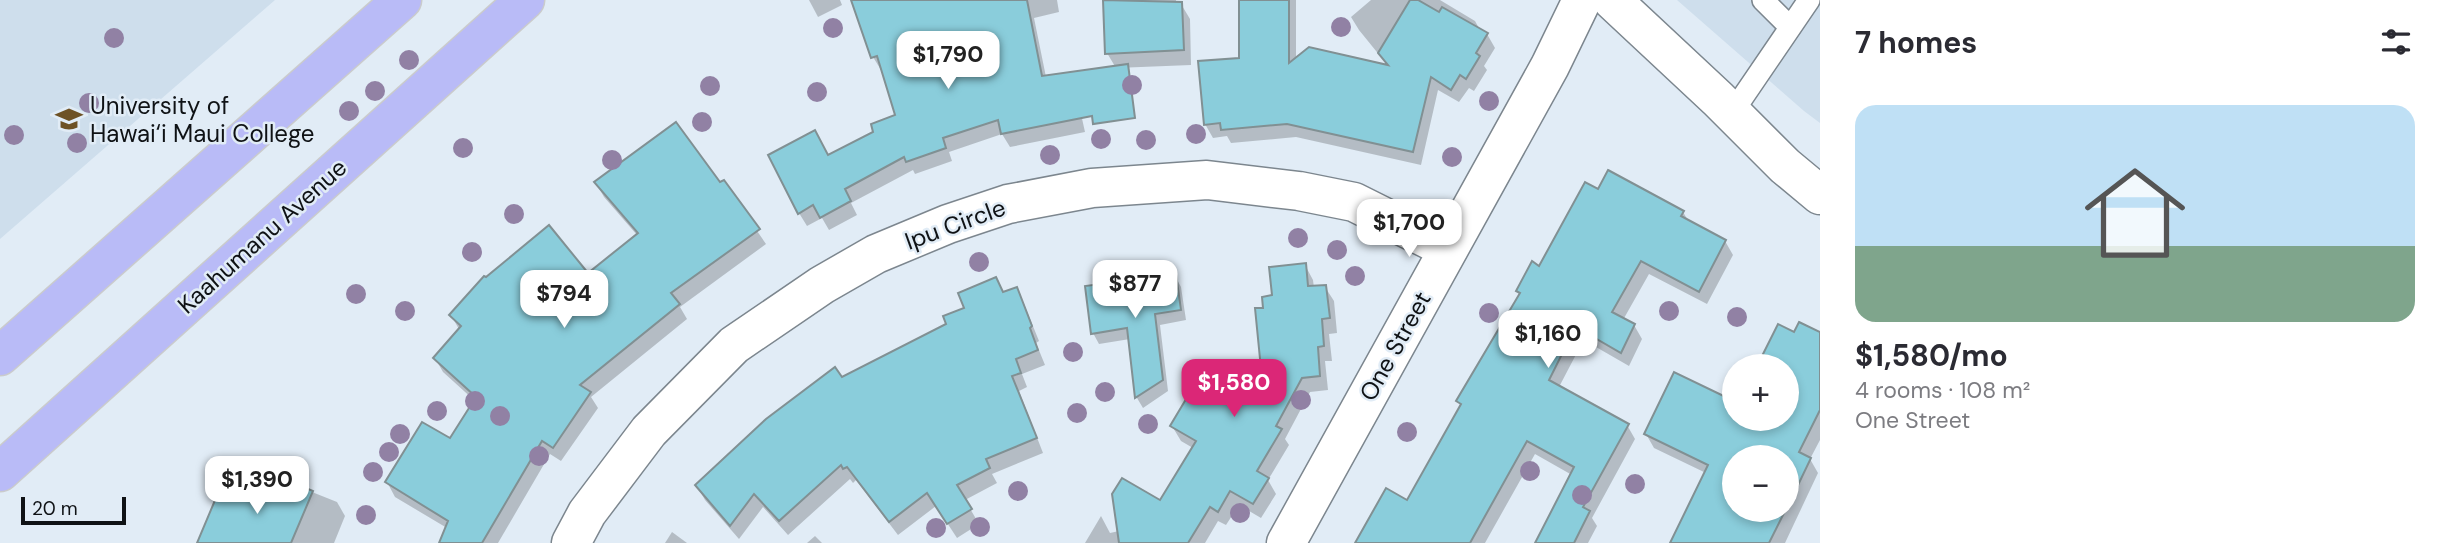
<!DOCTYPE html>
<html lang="en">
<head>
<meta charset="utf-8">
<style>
  body { margin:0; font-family:"DM Sans",sans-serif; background:#f2f2f3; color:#2b2b33; height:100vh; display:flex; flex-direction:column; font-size:26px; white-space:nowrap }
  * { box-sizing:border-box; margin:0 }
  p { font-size:23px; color:#7c7c81 }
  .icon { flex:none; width:38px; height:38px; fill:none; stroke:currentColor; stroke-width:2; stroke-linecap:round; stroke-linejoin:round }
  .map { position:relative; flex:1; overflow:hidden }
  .drawer { display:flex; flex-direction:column; background:#fff; width:630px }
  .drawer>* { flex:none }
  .buttons { position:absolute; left:1722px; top:354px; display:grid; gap:14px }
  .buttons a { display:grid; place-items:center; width:77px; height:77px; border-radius:50%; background:#fff; box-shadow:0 4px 10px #0003; font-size:35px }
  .scale { position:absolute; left:21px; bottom:18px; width:105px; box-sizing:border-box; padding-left:7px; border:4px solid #0f1215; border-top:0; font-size:19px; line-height:24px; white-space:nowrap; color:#0f1215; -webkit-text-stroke:5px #e1ecf6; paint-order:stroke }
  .price { position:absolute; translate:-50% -60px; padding:0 16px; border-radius:14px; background:#fff; color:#222; font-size:23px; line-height:46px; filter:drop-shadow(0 2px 4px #0008) }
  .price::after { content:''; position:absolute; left:50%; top:42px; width:21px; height:16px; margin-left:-10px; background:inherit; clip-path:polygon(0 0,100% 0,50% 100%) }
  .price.active { background:#db2777; color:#fff }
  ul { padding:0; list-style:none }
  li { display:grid; align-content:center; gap:14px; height:371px; padding:0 35px }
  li+li { border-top:2px solid #e1e1e2 }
  li span { display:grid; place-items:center; height:217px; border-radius:21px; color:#555 }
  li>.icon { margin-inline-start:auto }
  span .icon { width:126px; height:126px; fill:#fffc; stroke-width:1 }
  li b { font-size:30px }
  h2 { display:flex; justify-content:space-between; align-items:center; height:84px; padding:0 35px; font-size:30px }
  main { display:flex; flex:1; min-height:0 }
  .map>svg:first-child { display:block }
  .built { fill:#cedeec }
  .shadow { fill:#0003; fill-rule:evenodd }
  .building { fill:#8acddb; stroke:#819093; stroke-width:2 }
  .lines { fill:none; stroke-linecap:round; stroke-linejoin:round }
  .lane-casing { stroke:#7c868e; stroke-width:24 }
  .street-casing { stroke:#7c868e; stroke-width:41 }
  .secondary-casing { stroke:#7c868e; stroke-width:41 }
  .primary-casing { stroke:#cacbcc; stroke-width:41 }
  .lane { stroke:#fff; stroke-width:21 }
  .street { stroke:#fff; stroke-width:38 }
  .secondary { stroke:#fff; stroke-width:38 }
  .primary { stroke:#b9bbf7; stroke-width:38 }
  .tree { fill:#9181a4 }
  .labels { text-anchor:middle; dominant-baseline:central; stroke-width:5; stroke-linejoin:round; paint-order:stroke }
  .poi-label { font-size:24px; fill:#0f1215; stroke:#e1ecf6; text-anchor:start }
  .street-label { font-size:24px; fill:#0f1215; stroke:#e1ecf6 }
</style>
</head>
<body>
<main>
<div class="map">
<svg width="1820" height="543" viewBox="0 0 1820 543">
  <rect width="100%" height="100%" fill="#e1ecf6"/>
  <g class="built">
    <path d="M0 0H275L0 239Z"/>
    <path d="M1677 0H1820V123L1804 111Z"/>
  </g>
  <g class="shadow">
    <path d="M809 0H840L842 5 818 17Z"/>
    <path d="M882 0H1057L1059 12 1034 18 1046 77 1075 87 1085 132 1010 147 1002 134 949 152 952 161 915 174 913 170 851 203 857 215 829 230 822 218 807 226 799 213 875 133 897 116 883 70H881L873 57 856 10Z"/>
    <path d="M1105 0H1176V4H1181L1190 19 1191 65 1116 68 1107 53Z"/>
    <path d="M1241 0H1296V60L1389 67 1359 30 1351 17 1371 0H1440L1475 21 1480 30 1487 34 1495 48 1484 66 1487 70 1474 91 1469 88 1459 102 1438 90 1421 165 1296 137 1231 143 1227 136 1213 138 1205 124 1241 60Z"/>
    <path d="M1608 173 1683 212 1689 222 1725 241 1733 255 1707 304 1649 274 1623 320 1634 325 1642 339 1629 366 1596 347 1593 351 1581 345 1559 387 1627 425 1635 439 1592 518 1597 526 1588 543H1537L1572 475 1535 454 1485 543H1357L1407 502 1461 407 1458 401 1520 295 1518 291 1540 268 1599 191Z"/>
    <path d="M723 182 766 244 680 307 687 319 591 397 598 408 561 461 550 454 498 543H441L447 528 395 497 387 482 450 441 475 401 443 372 435 358 460 331 451 315 588 275 637 235 604 197 596 183 719 185Z"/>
    <path d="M1305 265 1313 280 1314 288 1325 287 1334 301 1337 333 1329 334 1332 361H1325L1328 390 1310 392 1285 439 1289 445 1268 480 1276 494 1261 518 1239 505 1226 525 1218 521 1205 543H1085L1101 516 1110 533 1119 531 1161 503 1193 448 1181 441 1172 426 1264 381 1265 309Z"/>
    <path d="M1175 276 1181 287 1186 320 1160 325 1168 391 1143 408 1137 398 1130 339 1099 344 1093 333Z"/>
    <path d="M1016 289 1024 304 1039 341 1036 343 1045 365 1022 374 1027 387 1019 391 1043 453 992 474 997 483 965 500 979 524 957 538 936 506 898 535 856 480 853 483 850 479 788 535 763 507 739 539 705 500 697 486 842 379Z"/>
    <path d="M1795 334H1820V440L1810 459 1818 473 1785 543H1672L1706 473 1654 448 1646 434 1733 402 1734 400V418H1787V366ZM1734 457H1787V509H1734Z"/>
    <path d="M287 482 337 502 345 516 334 543H199L251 500Z"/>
    <path d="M672 532 687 543H665Z"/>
    <path d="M815 536 822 543H807Z"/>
  </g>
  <g class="building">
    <path d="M851 0H1027L1042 76 1128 64 1135 118 1093 124 1092 116 1001 134 998 120 943 138 946 148 906 162 904 157 845 189 851 201 820 218 813 205 798 214 768 155 815 130 828 155 873 132 871 124 895 115 877 56 871 58Z"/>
    <path d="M1103 0 1182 2 1184 50 1105 54Z"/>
    <path d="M1239 0H1289V63L1309 47 1388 65 1378 53 1410 0H1418L1439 12 1442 7 1488 33 1476 53 1480 56 1466 79 1460 75 1451 90 1431 77 1413 152 1287 124 1221 130 1220 123 1204 125 1198 61 1239 58Z"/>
    <path d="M676 122 720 182 724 180 760 229 671 293 680 304 580 385 591 392 553 448 542 441 482 543H439L448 521 385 482 422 422 450 438 476 397 433 358 461 326 449 315 484 276 486 277 549 225 588 273 638 233 594 182Z"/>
    <path d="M1608 170 1684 211 1681 216 1726 240 1699 292 1641 261 1612 312 1635 324 1621 353 1588 334 1585 338 1573 332 1549 380 1629 424 1583 507 1590 511 1574 543H1535L1574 467 1527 441 1470 543H1355L1386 488 1407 500 1461 404 1456 401 1520 293 1516 291 1532 261 1539 266 1585 182 1598 189Z"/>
    <path d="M1306 263 1308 286 1326 285 1330 318 1322 319 1324 346 1318 347 1320 376 1302 378 1276 426 1282 429 1257 471 1269 478 1253 504 1230 491 1218 512 1210 507 1188 543H1119L1112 494 1122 478 1160 500 1196 441 1170 426 1198 379 1228 397 1241 370 1262 379 1255 308H1263L1262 297 1272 295 1269 267Z"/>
    <path d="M1176 274 1181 310 1155 314 1163 380 1135 398 1127 328 1091 334 1085 286Z"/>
    <path d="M996 277 1003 292 1017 287 1032 326 1030 328 1038 350 1016 359 1021 373 1012 376 1037 438 986 459 990 468 957 485 972 509 947 524 927 493 889 522 847 467 843 469 841 465 779 521 754 494 730 526 695 485 766 419 835 367 842 377 946 324 943 316 964 308 958 293Z"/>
    <path d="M1799 322 1820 332V410L1799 452 1811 458 1787 508V457H1734V509H1786L1769 543H1670L1708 465 1644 434 1674 372 1734 401V418H1787V366H1757L1778 324 1794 332Z"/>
    <path d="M287 480 313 491 291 543H197L221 486 251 498Z"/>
  </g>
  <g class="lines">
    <defs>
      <g id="lane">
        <path d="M1763 0 1790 27"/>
        <path d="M1732 113 1809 0"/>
      </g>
      <g id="street">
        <path d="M571 543 587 513 649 431 734 345 822 285 876 254 948 224 1008 204 1092 188 1207 180 1299 191 1354 202 1448 249"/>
        <path d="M1286 543 1550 66 1582 0"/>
      </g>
      <path id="secondary" d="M1612 0 1718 99 1785 166 1820 195"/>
      <g id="primary">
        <path d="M0 356 402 0"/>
        <path d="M0 472 525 0"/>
      </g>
    </defs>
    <use href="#lane" class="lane-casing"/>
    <use href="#street" class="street-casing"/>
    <use href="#secondary" class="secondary-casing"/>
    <use href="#primary" class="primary-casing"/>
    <use href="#lane" class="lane"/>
    <use href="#street" class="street"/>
    <use href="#secondary" class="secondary"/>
    <use href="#primary" class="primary"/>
  </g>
  <g class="tree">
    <circle cx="1341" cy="27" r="10"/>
    <circle cx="833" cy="28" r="10"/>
    <circle cx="114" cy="38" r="10"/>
    <circle cx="409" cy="60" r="10"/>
    <circle cx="1132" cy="85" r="10"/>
    <circle cx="710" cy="86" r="10"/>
    <circle cx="375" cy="91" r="10"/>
    <circle cx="817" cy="92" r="10"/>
    <circle cx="1489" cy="101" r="10"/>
    <circle cx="89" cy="103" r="10"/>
    <circle cx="349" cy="111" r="10"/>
    <circle cx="702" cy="122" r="10"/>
    <circle cx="1196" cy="134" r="10"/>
    <circle cx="14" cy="135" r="10"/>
    <circle cx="1101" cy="139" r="10"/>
    <circle cx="1146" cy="140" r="10"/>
    <circle cx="77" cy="143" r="10"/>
    <circle cx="463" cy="148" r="10"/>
    <circle cx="1050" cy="155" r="10"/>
    <circle cx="1452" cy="157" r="10"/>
    <circle cx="612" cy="160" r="10"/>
    <circle cx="514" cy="214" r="10"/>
    <circle cx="1298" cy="238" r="10"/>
    <circle cx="1337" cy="250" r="10"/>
    <circle cx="472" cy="252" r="10"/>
    <circle cx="979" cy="262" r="10"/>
    <circle cx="1355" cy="276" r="10"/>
    <circle cx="356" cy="294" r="10"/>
    <circle cx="405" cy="311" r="10"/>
    <circle cx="1669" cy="311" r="10"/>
    <circle cx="1489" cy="313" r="10"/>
    <circle cx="1737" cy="317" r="10"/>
    <circle cx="1073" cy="352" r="10"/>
    <circle cx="1105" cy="392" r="10"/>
    <circle cx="1301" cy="400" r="10"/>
    <circle cx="475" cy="401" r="10"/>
    <circle cx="437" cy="411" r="10"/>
    <circle cx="1077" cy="413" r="10"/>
    <circle cx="500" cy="416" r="10"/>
    <circle cx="1148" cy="424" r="10"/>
    <circle cx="1407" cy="432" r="10"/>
    <circle cx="400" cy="434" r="10"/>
    <circle cx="389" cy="452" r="10"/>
    <circle cx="539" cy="456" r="10"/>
    <circle cx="1530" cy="471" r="10"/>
    <circle cx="373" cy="472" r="10"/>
    <circle cx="1635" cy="484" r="10"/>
    <circle cx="1018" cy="491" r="10"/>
    <circle cx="1582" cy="495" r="10"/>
    <circle cx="1240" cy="513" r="10"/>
    <circle cx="366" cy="515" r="10"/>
    <circle cx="980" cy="527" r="10"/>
    <circle cx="936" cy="528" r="10"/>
  </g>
  <defs>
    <symbol id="university-bare" viewBox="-9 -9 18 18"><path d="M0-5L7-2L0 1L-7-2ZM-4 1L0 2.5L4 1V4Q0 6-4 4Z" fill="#6e5225" stroke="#e1ecf6" stroke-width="2.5" paint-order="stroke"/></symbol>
  </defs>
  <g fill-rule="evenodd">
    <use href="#university-bare" x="50" y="100" width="38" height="38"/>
  </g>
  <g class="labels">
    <g class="poi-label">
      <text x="90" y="105">University of<tspan x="90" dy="28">Hawai‘i Maui College</tspan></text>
    </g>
    <g class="street-label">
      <text transform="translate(955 224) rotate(-20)">Ipu Circle</text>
      <text transform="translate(262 236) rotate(-42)">Kaahumanu Avenue</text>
      <text transform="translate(1395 346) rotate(-61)">One Street</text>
    </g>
  </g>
</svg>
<div class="buttons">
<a>+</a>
<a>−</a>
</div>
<div class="scale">20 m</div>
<b class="price" style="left:948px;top:91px">$1,790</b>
<b class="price" style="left:1409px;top:259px">$1,700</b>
<b class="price" style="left:1135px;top:320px">$877</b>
<b class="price" style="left:564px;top:330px">$794</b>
<b class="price" style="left:1548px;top:370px">$1,160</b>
<b class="price active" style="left:1234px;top:419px">$1,580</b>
<b class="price" style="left:257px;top:516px">$1,390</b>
</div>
<section class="drawer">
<h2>7 homes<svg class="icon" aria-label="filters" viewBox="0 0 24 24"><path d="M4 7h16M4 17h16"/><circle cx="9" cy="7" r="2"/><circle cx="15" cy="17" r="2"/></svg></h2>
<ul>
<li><span style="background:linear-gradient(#bfe0f5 65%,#7fa58c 0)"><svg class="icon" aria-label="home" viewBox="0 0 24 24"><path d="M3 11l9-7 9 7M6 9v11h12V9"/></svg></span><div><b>$1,580/mo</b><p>4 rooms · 108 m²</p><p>One Street</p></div></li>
</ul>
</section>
</main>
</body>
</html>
